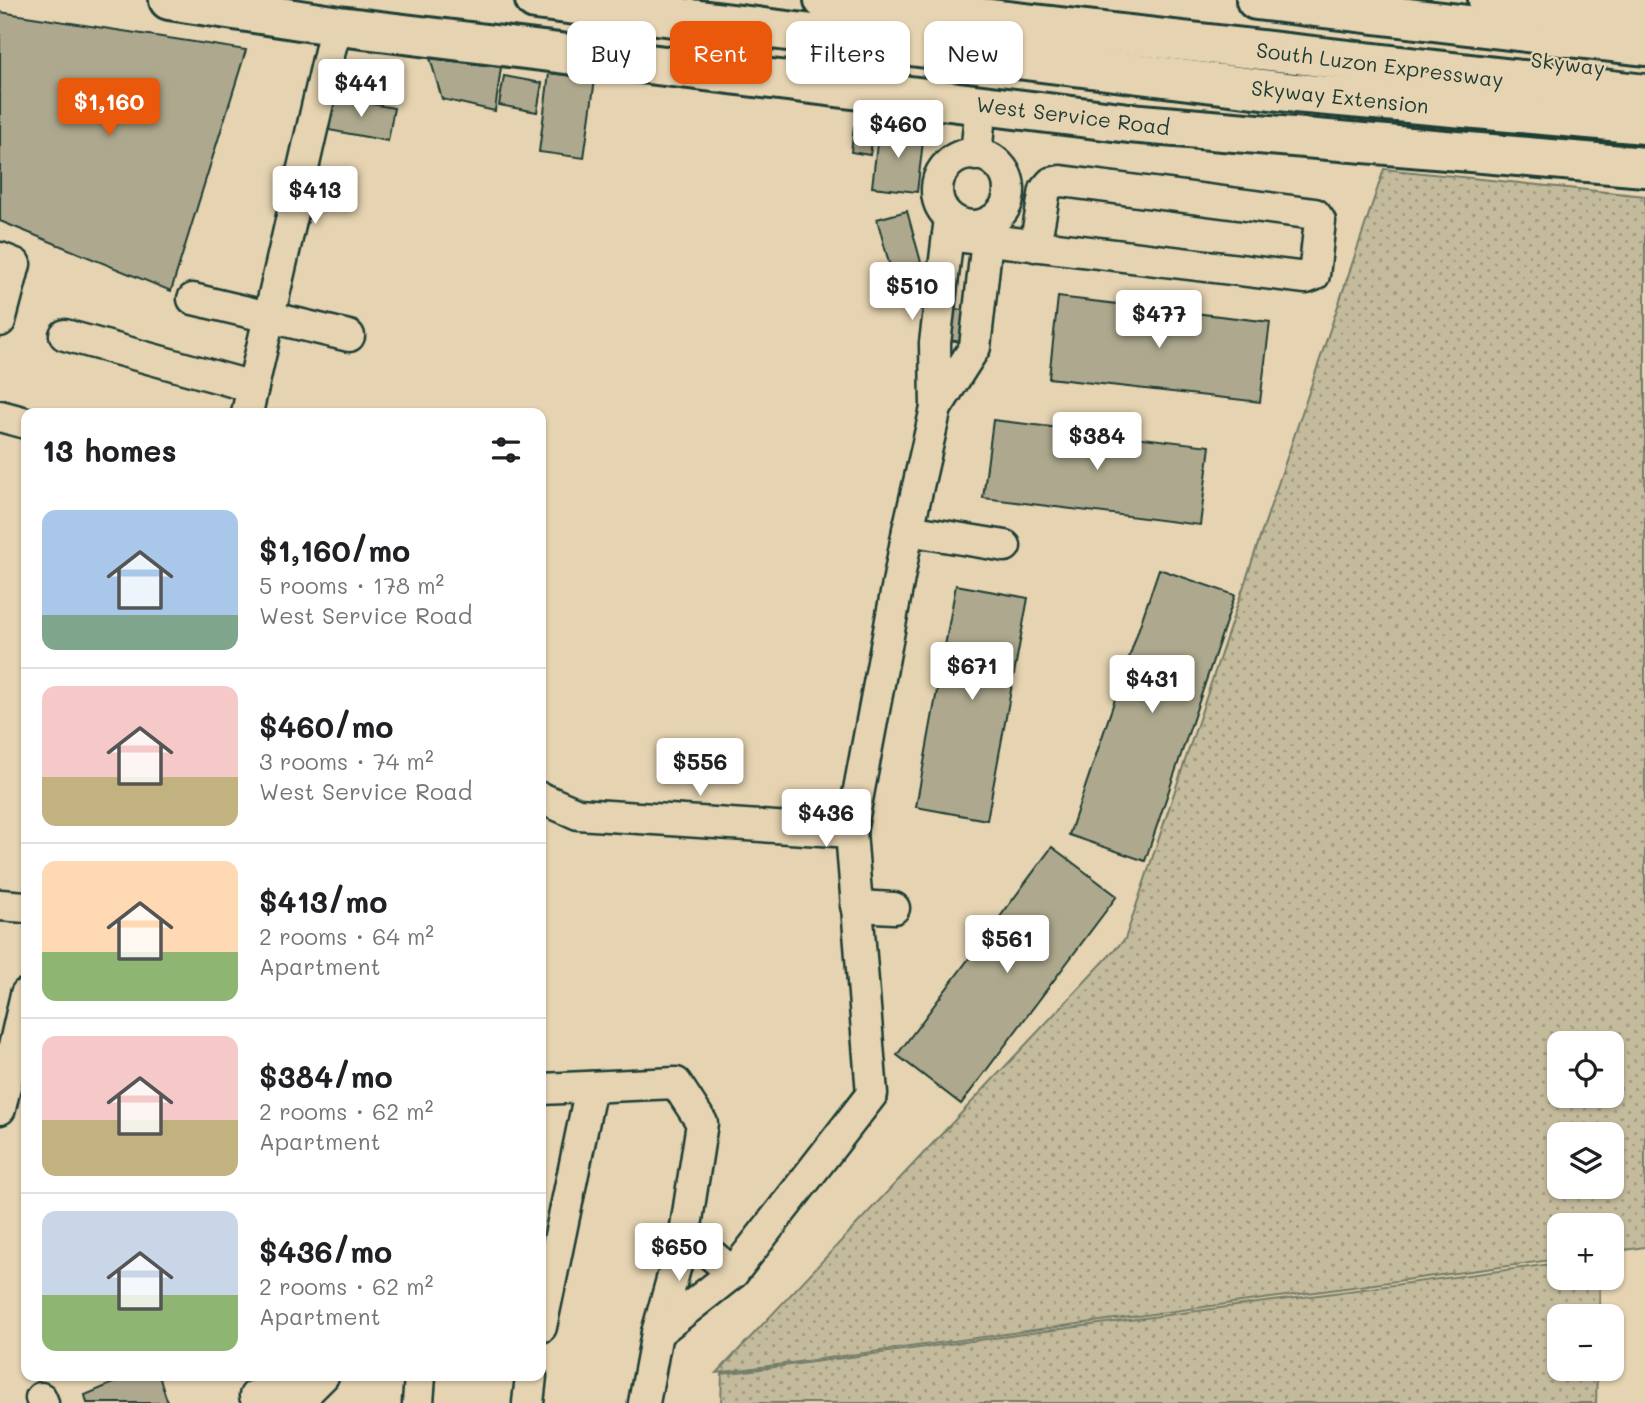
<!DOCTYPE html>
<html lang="en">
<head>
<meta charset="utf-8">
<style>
  body { margin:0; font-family:Mali,sans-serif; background:#f2f2f2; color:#202124; height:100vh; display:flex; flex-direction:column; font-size:26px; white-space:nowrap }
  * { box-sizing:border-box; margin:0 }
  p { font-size:23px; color:#757577 }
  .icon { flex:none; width:38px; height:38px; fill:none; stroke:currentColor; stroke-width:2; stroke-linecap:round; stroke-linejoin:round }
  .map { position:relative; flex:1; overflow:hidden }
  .sheet { position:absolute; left:21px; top:408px; width:525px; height:973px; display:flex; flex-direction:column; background:#fff; border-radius:14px; box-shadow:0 2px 5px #0004 }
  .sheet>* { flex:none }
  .hud { position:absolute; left:567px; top:21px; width:665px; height:63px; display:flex; gap:14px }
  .buttons { position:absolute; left:1547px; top:1031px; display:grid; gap:14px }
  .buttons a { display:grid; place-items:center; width:77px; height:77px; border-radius:14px; background:#fff; box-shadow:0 2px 5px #0004; font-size:35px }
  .price { position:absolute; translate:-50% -60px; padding:0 16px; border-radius:7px; background:#fff; color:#222; font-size:23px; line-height:46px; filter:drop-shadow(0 2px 4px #0008) }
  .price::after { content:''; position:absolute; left:50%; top:42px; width:21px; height:16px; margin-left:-10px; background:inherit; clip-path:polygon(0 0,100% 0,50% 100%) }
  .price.current { background:#ea580c; color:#fff }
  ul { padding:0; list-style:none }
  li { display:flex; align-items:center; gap:21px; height:175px; padding:0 21px }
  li+li { border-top:2px solid #e0e0e0 }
  li span { display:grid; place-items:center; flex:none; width:196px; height:140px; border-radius:14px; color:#555 }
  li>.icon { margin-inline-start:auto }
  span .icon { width:84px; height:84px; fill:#fffc; stroke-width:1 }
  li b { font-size:30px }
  h2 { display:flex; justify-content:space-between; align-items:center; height:84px; padding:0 21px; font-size:30px }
  .chip { padding:0 24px; border-radius:14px; background:#fff; box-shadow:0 2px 5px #0004; font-size:24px; line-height:63px }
  .chip.current { background:#ea580c; color:#fff }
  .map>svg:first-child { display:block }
  .grass { fill:url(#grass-dots); stroke:#727c68; stroke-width:2; fill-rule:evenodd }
  .building { fill:#aea98e; stroke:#1f3d34; stroke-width:2 }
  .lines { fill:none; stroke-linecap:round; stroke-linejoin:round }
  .minor-casing { stroke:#1f3d34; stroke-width:35 }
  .major-casing { stroke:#1f3d34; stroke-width:44 }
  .highway-casing { stroke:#1f3d34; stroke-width:44 }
  .minor { stroke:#e5d3b1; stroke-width:30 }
  .major { stroke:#e5d3b1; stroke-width:38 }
  .highway { stroke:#e5d3b1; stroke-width:38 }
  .labels { text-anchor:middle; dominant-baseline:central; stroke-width:5; stroke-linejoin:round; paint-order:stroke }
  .street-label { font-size:21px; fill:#1f3d34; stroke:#e5d3b1 }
</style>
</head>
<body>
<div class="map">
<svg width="1645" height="1403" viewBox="0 0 1645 1403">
  <defs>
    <pattern id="grass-dots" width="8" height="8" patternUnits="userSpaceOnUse" patternTransform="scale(1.75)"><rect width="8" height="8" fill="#c4ba9c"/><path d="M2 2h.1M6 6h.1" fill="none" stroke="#9f9880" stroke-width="1.8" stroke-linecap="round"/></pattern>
  </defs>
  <rect width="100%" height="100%" fill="#e5d3b1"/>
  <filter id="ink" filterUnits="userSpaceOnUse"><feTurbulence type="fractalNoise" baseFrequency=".0143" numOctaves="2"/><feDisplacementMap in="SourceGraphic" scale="14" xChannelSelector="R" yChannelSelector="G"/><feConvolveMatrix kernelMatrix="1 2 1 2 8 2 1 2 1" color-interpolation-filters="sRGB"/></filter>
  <g filter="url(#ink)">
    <g class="grass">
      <path d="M1384 169 1645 196V1247L1612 1252V1225H1559V1259L717 1373 1125 939ZM1559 1043H1612V1096H1559ZM1559 1134H1612V1186H1559Z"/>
      <path d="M1559 1263V1278H1600L1599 1316H1559V1368L1597 1369 1596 1403H721L722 1374Z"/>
    </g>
    <g class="building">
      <path d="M0 12 246 50 171 291 0 221Z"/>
      <path d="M430 58 501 67 495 111 442 99Z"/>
      <path d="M549 73 595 79 584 158 539 152Z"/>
      <path d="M504 76 542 83 537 112 499 105Z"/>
      <path d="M335 97 394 108 388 141 329 130Z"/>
      <path d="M854 126 874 128 870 155 851 152Z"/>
      <path d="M879 127 924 133 917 192 872 187Z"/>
      <path d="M907 211 931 299 901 307 877 219Z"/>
      <path d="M1058 297 1270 322 1260 402 1049 378Z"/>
      <path d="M950 309 966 310 963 342 947 340Z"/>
      <path d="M993 420 1210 446 1200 525 983 498Z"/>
      <path d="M1159 569 1235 595 1145 861 1069 835Z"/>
      <path d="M956 585 1028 598 987 820 916 807Z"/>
      <path d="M1052 847 1117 896 961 1104 897 1055Z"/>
      <path d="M130 1376H159L168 1403H87L85 1395Z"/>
    </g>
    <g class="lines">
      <defs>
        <g id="minor">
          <circle cx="973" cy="190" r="36"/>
          <path d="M976 155 981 104"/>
          <path d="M948 235 1306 278 1314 275 1320 221 1315 214 1061 181 1051 183 1045 190 1035 246"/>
          <path d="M0 258 15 264 0 321"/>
          <path d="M193 299 349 336"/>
          <path d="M65 335 253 387"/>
          <path d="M936 408 975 347 989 222"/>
          <path d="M247 413 331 46 339 26"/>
          <path d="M0 416 26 423"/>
          <path d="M908 530 1005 546"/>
          <path d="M541 798 578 814 851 832"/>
          <path d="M0 905 26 907"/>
          <path d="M856 906 894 908"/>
          <path d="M541 1089 676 1083 702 1123 685 1233 657 1333 644 1403"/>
          <path d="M0 1109 26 994"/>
          <path d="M685 1233 733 1273"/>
          <path d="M541 1327 591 1087"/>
          <path d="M657 1333 733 1273 872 1094 851 832 908 530 936 408 935 343 950 218"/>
          <path d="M255 1396 305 1394"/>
          <path d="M41 1398 43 1403"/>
          <path d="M305 1403V1394L323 1376"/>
          <path d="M418 1403 420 1376"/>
          <path d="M528 1403 531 1376"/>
        </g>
        <path id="major" d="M169 0 339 26 1129 123 1645 167"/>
        <g id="highway">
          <path d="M535 0 1295 93 1645 124"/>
          <path d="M824 0 1645 94"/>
          <path d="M1256 0 1645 46"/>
          <path d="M1488 0 1645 18"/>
        </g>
      </defs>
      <use href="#minor" class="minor-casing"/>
      <use href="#major" class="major-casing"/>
      <use href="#highway" class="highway-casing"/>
      <use href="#minor" class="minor"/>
      <use href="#major" class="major"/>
      <use href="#highway" class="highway"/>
    </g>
  </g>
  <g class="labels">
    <g class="street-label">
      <text transform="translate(1568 63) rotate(7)">Skyway</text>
      <text transform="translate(1380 64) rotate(7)">South Luzon Expressway</text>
      <text transform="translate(1340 96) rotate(6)">Skyway Extension</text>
      <text transform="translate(1073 115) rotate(7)">West Service Road</text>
    </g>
  </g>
</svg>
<div class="buttons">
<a><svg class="icon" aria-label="locate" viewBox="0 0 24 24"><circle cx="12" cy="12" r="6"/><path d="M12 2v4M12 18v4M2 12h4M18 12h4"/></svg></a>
<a><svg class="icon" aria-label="layers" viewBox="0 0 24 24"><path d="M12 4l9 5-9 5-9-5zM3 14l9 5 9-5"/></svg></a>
<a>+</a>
<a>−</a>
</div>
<b class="price" style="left:361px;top:119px">$441</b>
<b class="price current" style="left:109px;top:138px">$1,160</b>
<b class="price" style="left:898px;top:160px">$460</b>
<b class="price" style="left:315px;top:226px">$413</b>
<b class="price" style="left:912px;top:322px">$510</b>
<b class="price" style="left:1159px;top:350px">$477</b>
<b class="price" style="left:1097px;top:472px">$384</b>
<b class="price" style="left:972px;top:702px">$671</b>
<b class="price" style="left:1152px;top:715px">$431</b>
<b class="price" style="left:700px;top:798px">$556</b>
<b class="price" style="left:826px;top:849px">$436</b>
<b class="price" style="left:1007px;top:975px">$561</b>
<b class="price" style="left:679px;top:1283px">$650</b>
<div class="hud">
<a class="chip">Buy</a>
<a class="chip current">Rent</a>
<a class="chip">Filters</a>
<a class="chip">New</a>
</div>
<section class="sheet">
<h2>13 homes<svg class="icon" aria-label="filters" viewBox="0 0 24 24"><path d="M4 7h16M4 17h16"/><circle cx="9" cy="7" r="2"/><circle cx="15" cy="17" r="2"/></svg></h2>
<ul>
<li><span style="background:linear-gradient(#a9c7e8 75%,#7fa58c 0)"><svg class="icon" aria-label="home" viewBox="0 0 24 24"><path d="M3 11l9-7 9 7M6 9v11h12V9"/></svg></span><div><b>$1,160/mo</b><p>5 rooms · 178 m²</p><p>West Service Road</p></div></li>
<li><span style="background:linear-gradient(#f6c9c9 65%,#c2b280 0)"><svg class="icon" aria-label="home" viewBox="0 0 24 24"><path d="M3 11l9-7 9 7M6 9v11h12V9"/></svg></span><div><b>$460/mo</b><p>3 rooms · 74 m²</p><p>West Service Road</p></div></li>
<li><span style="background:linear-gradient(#ffd9b3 65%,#8fb573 0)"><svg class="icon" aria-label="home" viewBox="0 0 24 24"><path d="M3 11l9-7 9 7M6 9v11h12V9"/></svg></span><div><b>$413/mo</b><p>2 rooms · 64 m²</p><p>Apartment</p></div></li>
<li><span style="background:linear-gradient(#f6c9c9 60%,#c2b280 0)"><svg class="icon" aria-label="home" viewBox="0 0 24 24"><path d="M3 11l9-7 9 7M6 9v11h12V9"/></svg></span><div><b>$384/mo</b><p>2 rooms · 62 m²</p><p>Apartment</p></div></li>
<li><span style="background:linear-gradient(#c9d6e8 60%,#8fb573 0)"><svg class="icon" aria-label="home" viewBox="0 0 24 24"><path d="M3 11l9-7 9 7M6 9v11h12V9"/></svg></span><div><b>$436/mo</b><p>2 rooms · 62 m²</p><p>Apartment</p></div></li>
</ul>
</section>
</div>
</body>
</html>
